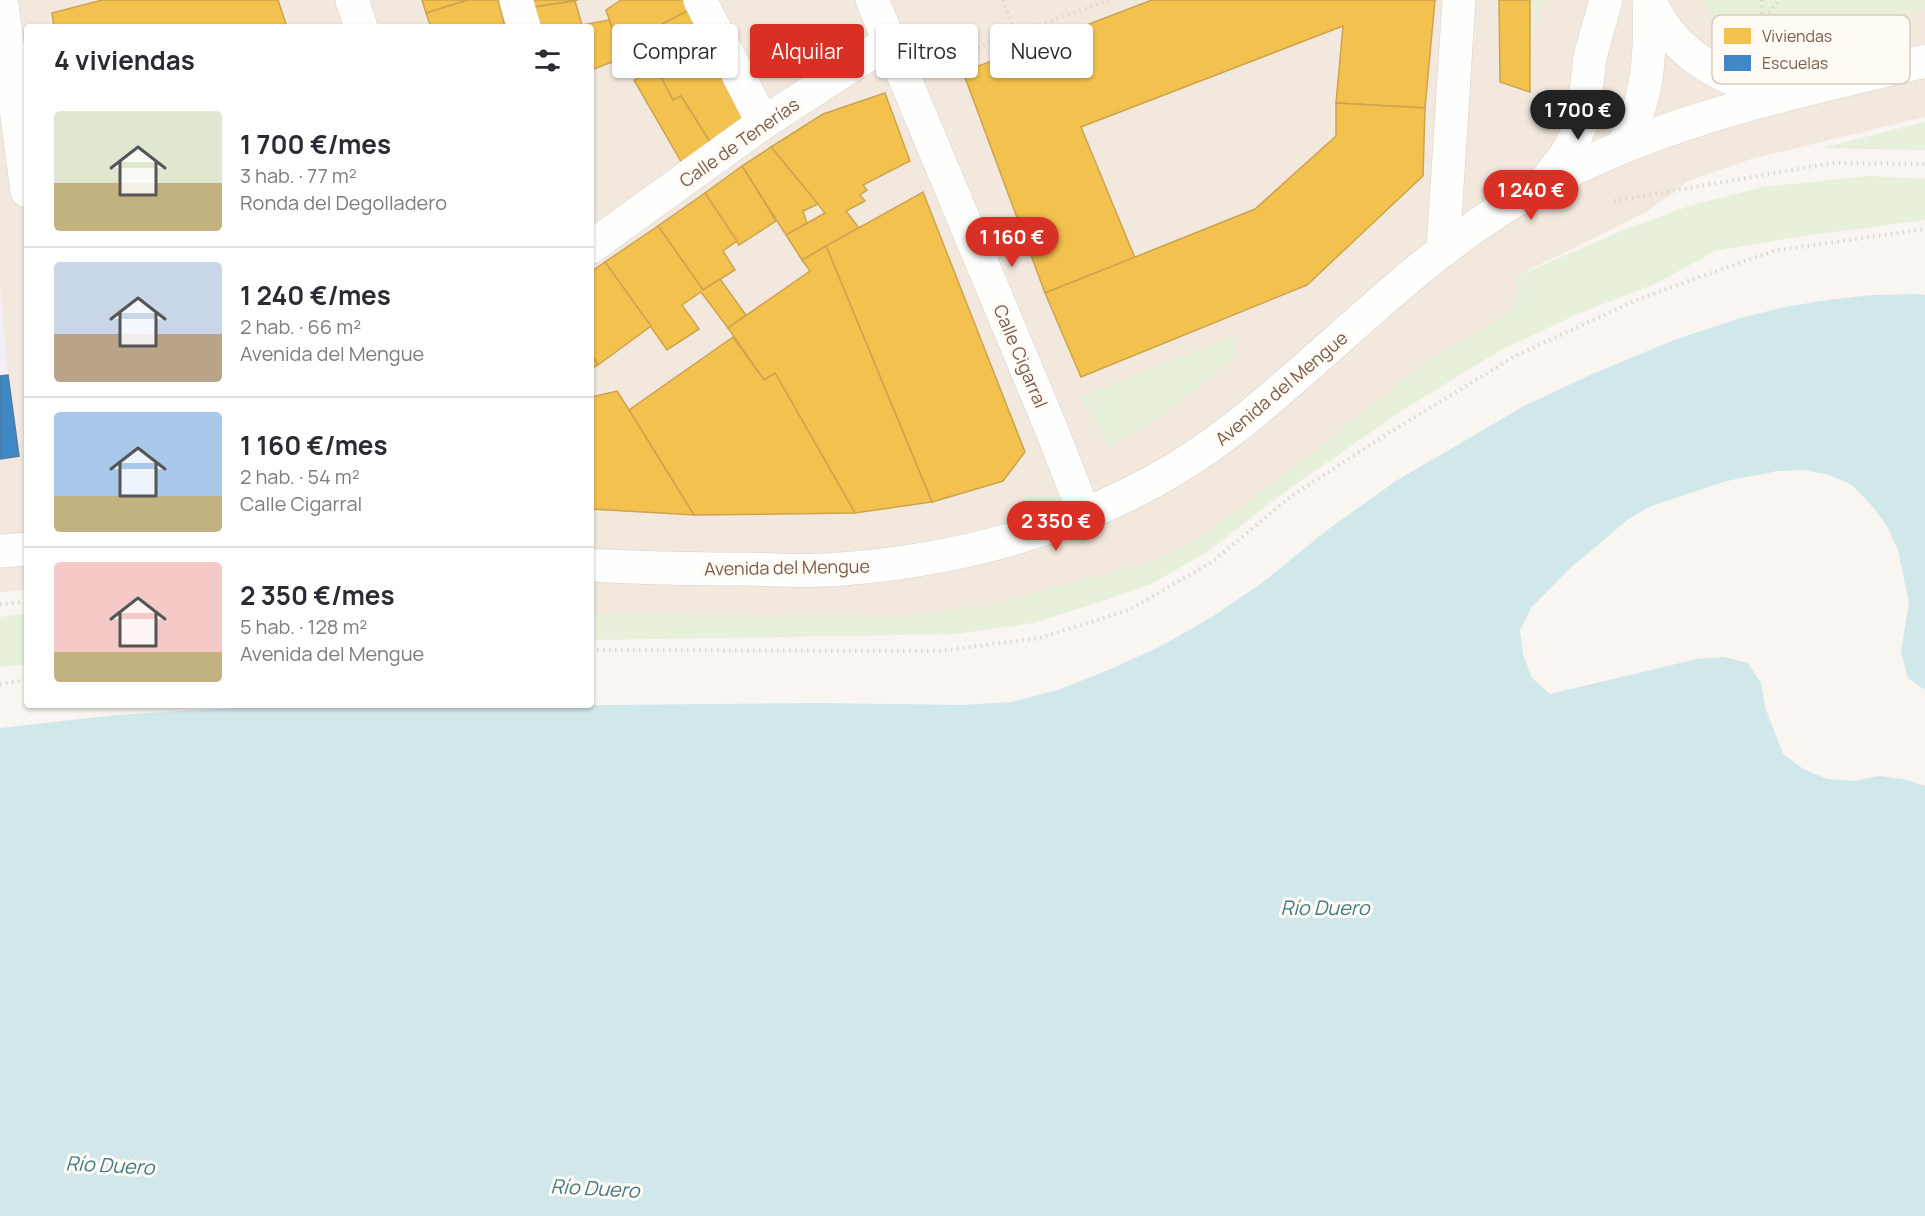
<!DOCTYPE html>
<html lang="es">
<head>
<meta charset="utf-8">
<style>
  body { margin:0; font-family:Manrope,sans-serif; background:#f7f7f7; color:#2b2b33; height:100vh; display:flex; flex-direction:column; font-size:22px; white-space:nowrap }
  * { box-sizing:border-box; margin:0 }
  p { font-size:20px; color:#7c7c81 }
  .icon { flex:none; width:33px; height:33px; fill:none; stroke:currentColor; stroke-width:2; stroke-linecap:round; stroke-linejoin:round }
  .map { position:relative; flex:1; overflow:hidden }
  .sheet { position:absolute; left:24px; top:24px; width:570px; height:684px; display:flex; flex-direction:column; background:#fff; border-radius:6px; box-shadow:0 2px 4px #0004 }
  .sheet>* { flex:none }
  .guide { position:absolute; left:612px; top:24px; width:570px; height:54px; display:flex; gap:12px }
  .price { position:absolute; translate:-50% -51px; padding:0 14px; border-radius:21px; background:#d93025; color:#fff; font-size:20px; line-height:39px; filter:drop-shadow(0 2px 3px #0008) }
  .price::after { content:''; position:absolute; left:50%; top:36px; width:18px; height:14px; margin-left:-9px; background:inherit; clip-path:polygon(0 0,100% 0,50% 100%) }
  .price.on { background:#222; color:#fff }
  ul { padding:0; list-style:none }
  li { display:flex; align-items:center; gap:18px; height:150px; padding:0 30px }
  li+li { border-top:2px solid #e1e1e2 }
  li span { display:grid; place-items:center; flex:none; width:168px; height:120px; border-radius:6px; color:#555 }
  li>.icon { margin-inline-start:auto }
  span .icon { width:72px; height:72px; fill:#fffc; stroke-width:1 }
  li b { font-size:26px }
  h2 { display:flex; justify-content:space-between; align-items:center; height:72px; padding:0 30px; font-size:26px }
  .chip { padding:0 21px; border-radius:6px; background:#fff; box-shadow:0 2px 4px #0004; font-size:21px; line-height:54px }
  .chip.on { background:#d93025; color:#fff }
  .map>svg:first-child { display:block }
  .residential { fill:#f2e8de }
  .education { fill:#f6eef6 }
  .green { fill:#e7f0db }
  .water { fill:#d0e8ea }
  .homes { fill:#f2c14e; stroke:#cea34e; stroke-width:1.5 }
  .schools { fill:#3f88c5; stroke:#517ba1; stroke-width:1.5 }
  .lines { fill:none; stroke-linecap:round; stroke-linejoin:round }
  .minor-casing { stroke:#d7d1cb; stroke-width:34 }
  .path { stroke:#dcd5d0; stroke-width:4; stroke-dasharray:1.5 4.5; stroke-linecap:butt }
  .minor { stroke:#fefefd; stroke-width:33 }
  .labels { text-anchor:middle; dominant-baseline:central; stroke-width:6; stroke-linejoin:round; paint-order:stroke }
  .street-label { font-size:18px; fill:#7a5c4d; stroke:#fffaf3 }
  .water-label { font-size:20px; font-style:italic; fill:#437c86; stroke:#fffaf3 }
  .key { fill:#fffaf3; stroke:#d7cbc1; stroke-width:1.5 }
  .key-label { font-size:16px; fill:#7a5c4d }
</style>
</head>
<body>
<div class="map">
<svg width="1925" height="1216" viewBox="0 0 1925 1216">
  <rect width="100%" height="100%" fill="#f9f5f0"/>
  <path class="residential" d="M0 0H1925V117L1751 159 1688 181 1648 211 1515 277V310L1420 366 1329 440 1195 542 1148 563 1049 589 1009 602 913 616 591 615V27H27V590L0 592Z"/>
  <path class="education" d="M0 285 8 375 19 456 0 459Z"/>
  <g class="green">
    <path d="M1529 0H1542L1525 77Z"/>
    <path d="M1702 0H1925V9L1786 41H1719Z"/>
    <path d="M1925 122V150L1822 148Z"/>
    <path d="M1868 176 1925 179V220L1796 237 1715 251 1657 283 1573 316 1501 350 1406 408 1286 491 1207 552 1151 584 1106 600 1033 623 957 634 591 640V615L913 616 1009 602 1049 589 1148 563 1195 542 1329 440 1420 366 1514 310 1515 277 1624 230 1689 206 1763 187Z"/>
    <path d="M1233 336 1237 355 1165 414 1109 447 1081 397Z"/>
    <path d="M27 613V664L0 667V617Z"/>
  </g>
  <path class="water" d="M1918 294 1925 295V690L1908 678 1901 652 1909 602 1898 550 1887 526 1872 506 1852 485 1829 475 1804 470 1778 471 1726 481 1651 506 1627 520 1567 571 1532 607 1520 630 1523 655 1532 678 1550 694 1697 659 1724 657 1748 663 1761 683 1765 707 1783 754 1803 769 1827 779 1854 781 1879 776 1904 779 1925 786V1216H0V728L116 715 268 706 416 707 819 703 962 705 1011 702 1058 690 1111 669 1163 645 1212 617 1262 583 1326 531 1396 481 1524 406 1590 375 1674 340 1741 318 1785 307 1827 300 1873 295Z"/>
  <g class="homes">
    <path d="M102 0H278L287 27H54L52 13Z"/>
    <path d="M422 0H468L426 13Z"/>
    <path d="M468 0H498L505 27H431L426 13Z"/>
    <path d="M532 0H578L534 7Z"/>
    <path d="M621 0H684L689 10 619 47 606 10Z"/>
    <path d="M1152 0H1435L1425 108 1336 103 1343 26 1081 127 1135 258 1045 293 963 72Z"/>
    <path d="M1499 0H1530V92L1500 82Z"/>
    <path d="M575 1 582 25 609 20 623 58 591 70V27H537L534 7Z"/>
    <path d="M689 10 749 119 712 145 681 96 673 100 639 36Z"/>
    <path d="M657 70 673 100 681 96 712 145 683 165 634 80Z"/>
    <path d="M885 93 910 161 863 185 867 190 860 195 865 201 846 211 859 228 802 260 786 235 825 213 771 147 823 114Z"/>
    <path d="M1336 103 1425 108 1423 176 1307 285 1081 377 1045 293 1255 209 1336 136Z"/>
    <path d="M771 147 818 204 803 211 807 223 786 235 742 166Z"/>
    <path d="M742 166 776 221 739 245 705 193Z"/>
    <path d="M923 192 1025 452 1003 481 932 502 826 246Z"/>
    <path d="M705 193 737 241 723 251 735 270 703 290 658 226Z"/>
    <path d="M658 226 703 290 720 279 746 315 728 328 701 292 682 305 699 329 667 350 605 262Z"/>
    <path d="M826 246 932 502 855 513 775 373 764 380 728 328 810 271 802 260Z"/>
    <path d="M605 262 651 326 598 365 591 354V272Z"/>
    <path d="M733 337 764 380 775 373 855 513 694 515 629 410Z"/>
    <path d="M591 354 598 365 591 369Z"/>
    <path d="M617 391 629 410 694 515 591 509V397Z"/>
  </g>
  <path class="schools" d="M8 375 19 456 0 459V376Z"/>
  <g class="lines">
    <defs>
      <g id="minor">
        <path d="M352 0 361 27"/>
        <path d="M516 0 524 27"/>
        <path d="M700 0 763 123"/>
        <path d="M872 0 1051 428 1085 515"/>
        <path d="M1650 0C1671 54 1727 83 1781 94"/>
        <path d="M2 5 27 191"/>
        <path d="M1622 146C1649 102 1651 50 1649 0"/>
        <path d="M1547 179 1565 156 1575 138 1583 118 1590 57 1606 0"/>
        <path d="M591 247 763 123 890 41"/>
        <path d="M1443 249 1459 0"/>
        <path d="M0 551 27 549"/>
        <path d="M591 565C643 568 694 569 746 569 778 570 810 572 842 569 982 558 1122 516 1233 429 1327 356 1407 267 1508 205 1637 125 1779 96 1925 61"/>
      </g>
    </defs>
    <use href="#minor" class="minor-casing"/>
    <g class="path">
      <path d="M1003 0 1016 34"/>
      <path d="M1762 0 1761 23 1779 0"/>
      <path d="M944 60 1109 0"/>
      <path d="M1614 201 1832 163 1925 164"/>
      <path d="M0 604 27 602"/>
      <path d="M591 650 939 651 1040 638 1129 610 1212 562 1290 497 1387 434 1517 355 1641 298 1773 251 1925 229"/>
      <path d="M0 684 27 680"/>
    </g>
    <use href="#minor" class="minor"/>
  </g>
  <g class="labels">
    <g class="street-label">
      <text transform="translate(739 142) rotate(-35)">Calle de Tenerías</text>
      <text transform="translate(1021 356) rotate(67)">Calle Cigarral</text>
      <text transform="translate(1281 388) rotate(-40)">Avenida del Mengue</text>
      <text transform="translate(787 567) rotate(-1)">Avenida del Mengue</text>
    </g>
    <g class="water-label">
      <text x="1325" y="907">Río Duero</text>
      <text transform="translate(110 1165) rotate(3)">Río Duero</text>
      <text transform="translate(595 1188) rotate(3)">Río Duero</text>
    </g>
  </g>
  <rect x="1712" y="15" width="198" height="69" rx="9" class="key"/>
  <rect x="1724" y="28" width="27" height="16" fill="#f2c14e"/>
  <rect x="1724" y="55" width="27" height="16" fill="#3f88c5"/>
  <g class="key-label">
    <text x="1762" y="42">Viviendas</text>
    <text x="1762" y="69">Escuelas</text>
  </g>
</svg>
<b class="price on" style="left:1578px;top:141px">1 700 €</b>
<b class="price" style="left:1531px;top:221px">1 240 €</b>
<b class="price" style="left:1012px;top:268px">1 160 €</b>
<b class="price" style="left:1056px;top:552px">2 350 €</b>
<div class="guide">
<a class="chip">Comprar</a>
<a class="chip on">Alquilar</a>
<a class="chip">Filtros</a>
<a class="chip">Nuevo</a>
</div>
<section class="sheet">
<h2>4 viviendas<svg class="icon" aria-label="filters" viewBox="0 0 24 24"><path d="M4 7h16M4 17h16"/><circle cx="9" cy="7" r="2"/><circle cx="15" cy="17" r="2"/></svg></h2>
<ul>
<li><span style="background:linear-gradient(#dfe7d0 60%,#c2b280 0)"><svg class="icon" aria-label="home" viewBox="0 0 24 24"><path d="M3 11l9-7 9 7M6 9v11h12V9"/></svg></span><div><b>1 700 €/mes</b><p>3 hab. · 77 m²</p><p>Ronda del Degolladero</p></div></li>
<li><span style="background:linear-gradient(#c9d6e8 60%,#b9a48a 0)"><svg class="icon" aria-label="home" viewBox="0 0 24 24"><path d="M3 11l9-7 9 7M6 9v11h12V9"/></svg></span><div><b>1 240 €/mes</b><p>2 hab. · 66 m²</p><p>Avenida del Mengue</p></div></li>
<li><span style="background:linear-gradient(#a9c7e8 70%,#c2b280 0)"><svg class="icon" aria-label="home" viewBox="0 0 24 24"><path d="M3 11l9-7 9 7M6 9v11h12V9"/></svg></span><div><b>1 160 €/mes</b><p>2 hab. · 54 m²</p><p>Calle Cigarral</p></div></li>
<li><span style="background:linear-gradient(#f6c9c9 75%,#c2b280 0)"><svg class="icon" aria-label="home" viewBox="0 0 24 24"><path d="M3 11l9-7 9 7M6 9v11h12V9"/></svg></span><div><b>2 350 €/mes</b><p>5 hab. · 128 m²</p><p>Avenida del Mengue</p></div></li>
</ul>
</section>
</div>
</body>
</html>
